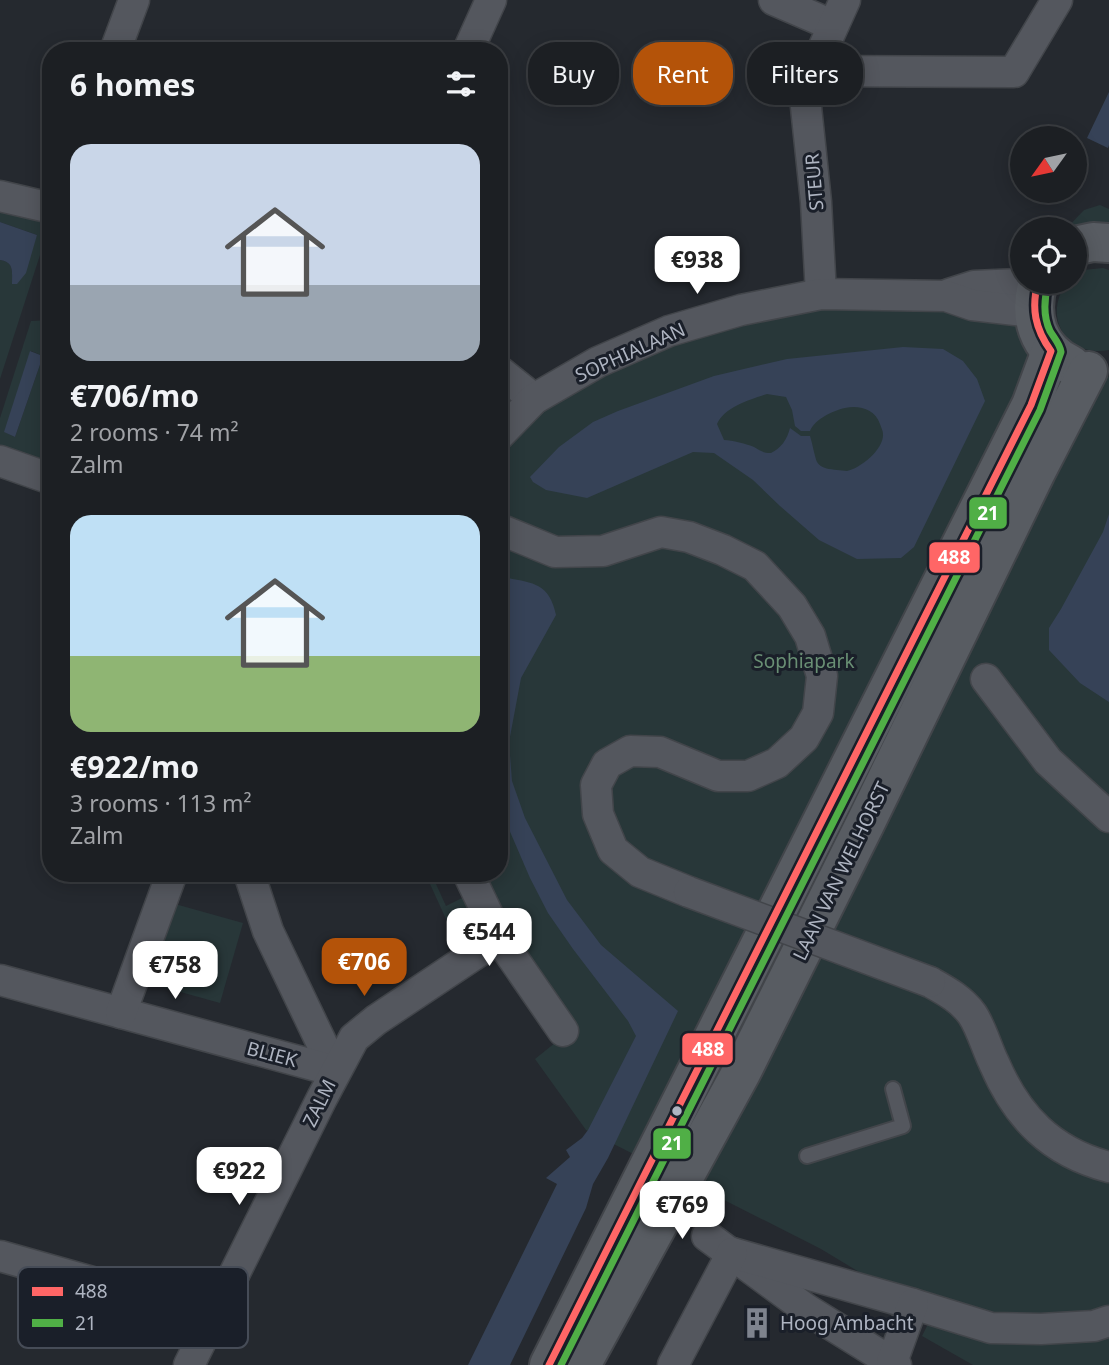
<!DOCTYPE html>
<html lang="en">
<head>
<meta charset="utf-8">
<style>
  body { margin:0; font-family:"Noto Sans",sans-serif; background:#292c30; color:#f1f3f6; height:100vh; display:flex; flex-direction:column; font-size:26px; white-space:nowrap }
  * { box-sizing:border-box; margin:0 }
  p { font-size:23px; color:#a0a2a6 }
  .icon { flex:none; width:38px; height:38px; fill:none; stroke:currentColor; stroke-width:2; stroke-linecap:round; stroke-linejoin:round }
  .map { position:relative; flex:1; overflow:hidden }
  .drawer { position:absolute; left:42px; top:42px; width:466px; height:840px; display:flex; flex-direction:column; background:#1c1f23; border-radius:28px; box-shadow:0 4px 18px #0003,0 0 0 2px #3a3d41 }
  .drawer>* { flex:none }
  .guide { position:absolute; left:528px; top:42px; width:474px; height:63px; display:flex; gap:14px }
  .needle { width:46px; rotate:237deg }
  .tools { position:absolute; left:1010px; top:126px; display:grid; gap:14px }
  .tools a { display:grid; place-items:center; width:77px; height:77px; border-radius:50%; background:#1c1f23; box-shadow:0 4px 18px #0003,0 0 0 2px #3a3d41; font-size:35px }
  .price { position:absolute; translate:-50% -60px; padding:0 16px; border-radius:14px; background:#fff; color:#222; font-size:23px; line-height:46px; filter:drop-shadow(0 2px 4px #0008) }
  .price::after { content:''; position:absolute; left:50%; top:42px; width:21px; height:16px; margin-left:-10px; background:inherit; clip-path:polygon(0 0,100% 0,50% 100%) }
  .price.current { background:#b45309; color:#fff }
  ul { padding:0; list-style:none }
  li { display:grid; align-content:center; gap:14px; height:371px; padding:0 28px }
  li span { display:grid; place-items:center; height:217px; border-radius:21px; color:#555 }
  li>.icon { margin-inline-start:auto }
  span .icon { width:126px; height:126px; fill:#fffc; stroke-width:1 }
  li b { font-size:30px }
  h2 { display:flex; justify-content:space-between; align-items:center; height:84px; padding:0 28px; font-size:30px }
  .tag { padding:0 24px; border-radius:28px; background:#1c1f23; box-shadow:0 4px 18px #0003,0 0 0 2px #3a3d41; font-size:24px; line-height:63px }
  .tag.current { background:#b45309; color:#fff }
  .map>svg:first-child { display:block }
  .green { fill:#283739; fill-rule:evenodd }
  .water { fill:#364257; fill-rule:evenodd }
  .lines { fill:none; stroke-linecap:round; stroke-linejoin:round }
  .lane-casing { stroke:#42454a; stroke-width:18 }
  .street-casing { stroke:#42454a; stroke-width:33 }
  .secondary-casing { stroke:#42454a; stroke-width:42 }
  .lane { stroke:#54575e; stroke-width:14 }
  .street { stroke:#54575e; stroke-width:30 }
  .secondary { stroke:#585c62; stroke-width:38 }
  .street-bridge-casing { stroke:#42454a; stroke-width:33; stroke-linecap:butt }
  .street-bridge { stroke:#54575e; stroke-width:30 }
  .bus-1-casing { stroke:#1a1f29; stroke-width:12 }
  .bus-2-casing { stroke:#1a1f29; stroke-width:12 }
  .bus-1 { stroke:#f66; stroke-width:7 }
  .bus-2 { stroke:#50af46; stroke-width:7 }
  .bus-dot { fill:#aeb4c1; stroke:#1a1f29; stroke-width:2.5 }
  .labels { text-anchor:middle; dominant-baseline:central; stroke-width:6; stroke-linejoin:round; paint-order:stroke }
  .street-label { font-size:19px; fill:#aeb4c1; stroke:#1a1f29 }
  .park-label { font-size:19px; fill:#698f74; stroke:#1a1f29 }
  .poi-label { font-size:19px; fill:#aeb4c1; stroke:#1a1f29; text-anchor:start }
  .key { fill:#1a1f29; stroke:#464c57; stroke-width:2 }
  .key-label { font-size:19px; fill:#aeb4c1 }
  .line-badge { stroke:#1a1f29; stroke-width:2.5 }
  .badge-label { font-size:19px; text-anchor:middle; font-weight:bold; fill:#fff }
</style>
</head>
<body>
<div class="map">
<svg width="1109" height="1365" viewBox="0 0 1109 1365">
  <rect width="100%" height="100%" fill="#25292f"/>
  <g class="green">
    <path d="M0 204 51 221 0 379V260C14 262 12 271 12 283L37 235 0 222Z"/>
    <path d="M1100 205 1109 209V223L1098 231 1066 229 1084 210Z"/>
    <path d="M1103 268 1109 270V350C1066 358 1042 316 1067 282H1074L1075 276 1083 270Z"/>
    <path d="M825 309H975L1006 325 1008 316 1022 322 1028 336 1109 377V1365H973L922 1336 932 1316 821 1249 586 1130 535 1059 571 1030 476 873H499V449L546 401 679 338Z"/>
    <path d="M51 320V469L0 451V418L31 321ZM31 351 43 356 15 437 5 432Z"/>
    <path d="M425 873H431L446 906 464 897 479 930V939L461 952Z"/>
    <path d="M175 904 243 923 220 1003 152 984Z"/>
  </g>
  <g class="water">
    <path d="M1109 92V145L1108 148 1087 138Z"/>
    <path d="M0 222 37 235 26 273 17 284H12C12 271 14 262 0 260Z"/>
    <path d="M903 347 943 349 963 361 977 379 985 401 914 547 901 558 857 559 819 540 780 506 753 480 714 453 693 452 587 498 546 490 533 482 530 477 559 447 593 422 618 411 714 376 787 359ZM767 394 786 397 792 410 795 426 801 431H810C815 419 832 411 845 408 859 405 875 409 880 424 881 427 883 431 883 434 884 449 861 468 847 471 844 471 840 470 837 470 830 469 821 469 817 462 815 458 812 442 810 436H801L790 428C787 440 781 448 771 453 763 453 761 451 754 447 747 444 732 440 724 440L717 424C724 407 751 399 767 394Z"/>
    <path d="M30 351 43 356 15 437 4 432Z"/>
    <path d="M1109 514V702L1080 683 1049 650V628L1061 609 1103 532Z"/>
    <path d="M499 576C529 583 549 580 556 615L521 678 509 742 512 781 525 818 567 900 601 945 678 1011 608 1158 593 1184 586 1208 510 1365H468L557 1184 546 1178 570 1157 566 1150 582 1138 588 1130 636 1036 628 1021 573 949 548 913 530 878 499 806Z"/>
  </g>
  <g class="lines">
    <defs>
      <path id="lane" d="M807 1156 903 1126 893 1089"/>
      <g id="street">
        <path d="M774 0 832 25"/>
        <path d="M115 51 134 0"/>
        <path d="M468 51 491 0"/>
        <path d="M813 71 1014 72 1057 0"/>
        <path d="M0 196 51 208"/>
        <path d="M821 294 816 202 806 107 813 71 845 0"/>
        <path d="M949 294 974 286 1038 283"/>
        <path d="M499 371 534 399"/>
        <path d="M499 435 534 399 598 362 669 331 741 310 821 294 946 296 972 305 1033 312"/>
        <path d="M0 461 51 479"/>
        <path d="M499 529 555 552 603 551 661 532 689 537 723 550 755 566 792 606 810 636 822 676 818 713 804 738 777 763 748 776H718L660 752 630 751 607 764 596 785 598 814 613 850 640 872 689 892"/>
        <path d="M986 679 1048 761 1109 817"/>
        <path d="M249 873 268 931 335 1071"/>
        <path d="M468 873 499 938 563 1031"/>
        <path d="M0 980 335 1071"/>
        <path d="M930 982C946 991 961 999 972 1014 981 1027 987 1049 994 1063 1017 1117 1051 1152 1109 1167"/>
        <path d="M121 1013 172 873"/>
        <path d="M707 1236 806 1309 896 1365"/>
        <path d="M732 1253 913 1304 991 1328 1041 1329 1094 1326 1109 1321"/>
        <path d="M0 1256 213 1316"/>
        <path d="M892 1362 913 1304"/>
        <path d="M189 1365 322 1098 354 1038 376 1020 499 938"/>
        <path d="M673 1365 732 1253"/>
      </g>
      <g id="secondary">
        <path d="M1074 246 1093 242 1109 243"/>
        <path d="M1038 282C1028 316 1037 349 1071 365"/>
        <path d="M549 1365 1031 405 1051 351"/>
        <path d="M581 1365 742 1071 865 824 1036 472 1088 371"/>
      </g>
    </defs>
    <use href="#lane" class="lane-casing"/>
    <use href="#street" class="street-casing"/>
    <use href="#secondary" class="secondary-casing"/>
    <use href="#lane" class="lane"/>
    <use href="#street" class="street"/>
    <use href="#secondary" class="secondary"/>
    <defs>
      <path id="street-bridge" d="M689 892 930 982"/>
    </defs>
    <use href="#street-bridge" class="street-bridge-casing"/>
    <use href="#street-bridge" class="street-bridge"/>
    <defs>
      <path id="bus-1" d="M549 1365 1031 405 1051 351C1035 329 1031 308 1038 282"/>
      <path id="bus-2" d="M561 1365 1040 410 1061 352C1060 344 1054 338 1050 331 1043 316 1044 300 1048 285"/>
    </defs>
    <use href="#bus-1" class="bus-1-casing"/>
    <use href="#bus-2" class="bus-2-casing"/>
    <use href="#bus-1" class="bus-1"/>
    <use href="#bus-2" class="bus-2"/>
  </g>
  <defs>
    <symbol id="building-bare" viewBox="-9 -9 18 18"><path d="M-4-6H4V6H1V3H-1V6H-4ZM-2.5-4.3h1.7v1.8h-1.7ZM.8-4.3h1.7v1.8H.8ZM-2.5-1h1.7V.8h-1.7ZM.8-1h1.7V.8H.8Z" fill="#7e838e" stroke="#1a1f29" stroke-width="2.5" paint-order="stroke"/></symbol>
  </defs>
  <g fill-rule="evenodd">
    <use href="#building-bare" x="735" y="1301" width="44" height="44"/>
  </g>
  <circle class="bus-dot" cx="677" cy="1111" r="6"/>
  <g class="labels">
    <g class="street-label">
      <text transform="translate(814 182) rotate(-95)">STEUR</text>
      <text transform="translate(630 352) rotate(-24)">SOPHIALAAN</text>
      <text transform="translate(841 871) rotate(-64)">LAAN VAN WELHORST</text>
      <text transform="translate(272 1054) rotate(15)">BLIEK</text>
      <text transform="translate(319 1103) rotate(-64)">ZALM</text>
    </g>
    <g class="park-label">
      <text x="804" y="661">Sophiapark</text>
    </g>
    <g class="poi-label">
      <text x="780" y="1323">Hoog Ambacht</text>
    </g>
  </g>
  <rect x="18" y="1267" width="230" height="81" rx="10" class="key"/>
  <rect x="32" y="1287" width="31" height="9" fill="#f66"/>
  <rect x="32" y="1319" width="31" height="8" fill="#50af46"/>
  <g class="key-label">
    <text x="75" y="1298">488</text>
    <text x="75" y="1330">21</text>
  </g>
  <g class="line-badge">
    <rect x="968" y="496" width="40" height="34" rx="7" fill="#50af46"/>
    <rect x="928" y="541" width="53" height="33" rx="7" fill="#f66"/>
    <rect x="681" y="1032" width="53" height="34" rx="7" fill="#f66"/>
    <rect x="652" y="1127" width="40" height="33" rx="7" fill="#50af46"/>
  </g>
  <g class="badge-label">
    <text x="988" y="520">21</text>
    <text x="954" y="564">488</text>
    <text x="708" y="1056">488</text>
    <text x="672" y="1150">21</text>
  </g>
</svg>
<div class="tools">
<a><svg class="needle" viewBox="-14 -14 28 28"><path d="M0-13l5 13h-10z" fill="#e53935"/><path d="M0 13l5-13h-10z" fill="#a0a2a6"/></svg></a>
<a><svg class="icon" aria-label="locate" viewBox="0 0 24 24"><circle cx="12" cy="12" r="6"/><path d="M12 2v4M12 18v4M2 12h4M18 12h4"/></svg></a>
</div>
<b class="price" style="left:697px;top:296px">€938</b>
<b class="price" style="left:489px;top:968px">€544</b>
<b class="price current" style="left:364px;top:998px">€706</b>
<b class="price" style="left:175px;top:1001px">€758</b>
<b class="price" style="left:239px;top:1207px">€922</b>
<b class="price" style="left:682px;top:1241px">€769</b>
<div class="guide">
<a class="tag">Buy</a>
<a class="tag current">Rent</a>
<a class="tag">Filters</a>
</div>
<section class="drawer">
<h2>6 homes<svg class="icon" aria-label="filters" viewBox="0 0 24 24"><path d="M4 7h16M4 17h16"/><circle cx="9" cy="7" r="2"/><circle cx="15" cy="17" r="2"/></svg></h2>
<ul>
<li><span style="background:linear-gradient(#c9d6e8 65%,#9aa5b1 0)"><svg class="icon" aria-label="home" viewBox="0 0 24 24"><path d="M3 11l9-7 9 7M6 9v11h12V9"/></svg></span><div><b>€706/mo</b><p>2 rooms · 74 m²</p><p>Zalm</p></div></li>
<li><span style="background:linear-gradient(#bfe0f5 65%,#8fb573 0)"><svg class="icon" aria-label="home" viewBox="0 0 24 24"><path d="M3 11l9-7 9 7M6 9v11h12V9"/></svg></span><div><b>€922/mo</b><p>3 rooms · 113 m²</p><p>Zalm</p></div></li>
</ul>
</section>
</div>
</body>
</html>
